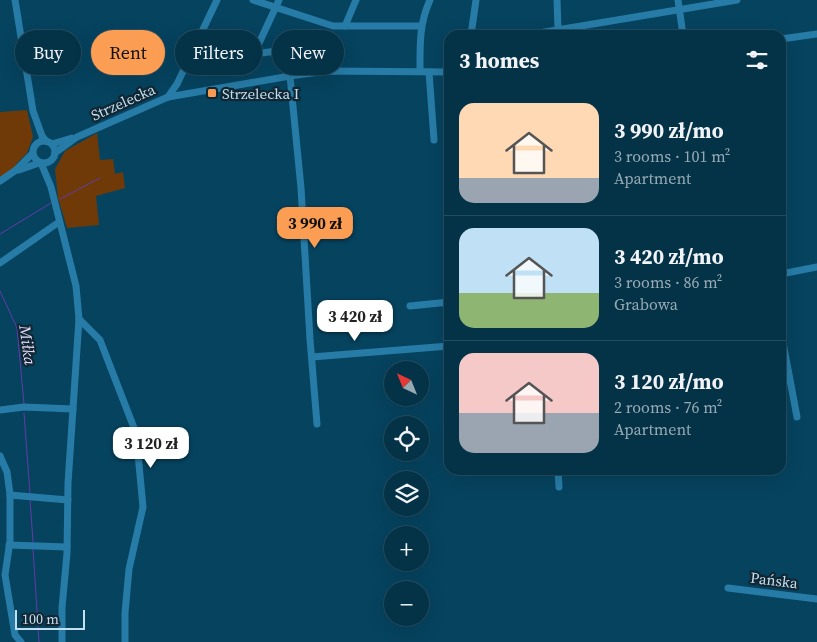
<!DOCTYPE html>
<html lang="en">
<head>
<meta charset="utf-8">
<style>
  body { margin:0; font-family:"Source Serif 4",serif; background:#123e52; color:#f1f3f6; height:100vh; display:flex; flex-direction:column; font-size:19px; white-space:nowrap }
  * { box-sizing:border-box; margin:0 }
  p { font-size:16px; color:#97aab4 }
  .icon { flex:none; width:28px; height:28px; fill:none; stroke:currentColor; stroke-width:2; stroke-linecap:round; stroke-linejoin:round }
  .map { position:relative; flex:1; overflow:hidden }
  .side { position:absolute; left:444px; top:30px; width:342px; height:445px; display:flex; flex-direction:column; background:#043247; border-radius:15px; box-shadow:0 5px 20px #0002,0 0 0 1px #254d60 }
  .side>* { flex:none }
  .hud { position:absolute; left:15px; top:30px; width:354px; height:45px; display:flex; gap:10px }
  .needle { width:32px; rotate:317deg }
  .controls { position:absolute; left:384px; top:361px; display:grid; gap:10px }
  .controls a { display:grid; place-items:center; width:45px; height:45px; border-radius:50%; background:#043247; box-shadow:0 5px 20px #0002,0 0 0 1px #254d60; font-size:25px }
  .scale { position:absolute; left:15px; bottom:12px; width:70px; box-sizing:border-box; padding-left:5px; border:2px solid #c4dff0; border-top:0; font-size:14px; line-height:18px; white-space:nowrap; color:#c4dff0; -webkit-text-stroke:4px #112734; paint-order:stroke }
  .price { position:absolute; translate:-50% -42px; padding:0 11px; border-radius:10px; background:#fff; color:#222; font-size:16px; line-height:32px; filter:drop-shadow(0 1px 2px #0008) }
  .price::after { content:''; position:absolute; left:50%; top:30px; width:15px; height:11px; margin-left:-8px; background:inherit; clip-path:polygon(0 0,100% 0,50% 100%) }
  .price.on { background:#fc9d54; color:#111 }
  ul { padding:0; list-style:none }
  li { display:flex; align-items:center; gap:15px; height:125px; padding:0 15px }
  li+li { border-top:1px solid #254d60 }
  li span { display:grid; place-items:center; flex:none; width:140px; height:100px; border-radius:15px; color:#555 }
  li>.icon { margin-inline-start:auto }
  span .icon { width:60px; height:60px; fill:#fffc; stroke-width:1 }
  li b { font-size:21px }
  h2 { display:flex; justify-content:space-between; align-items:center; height:60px; padding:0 15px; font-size:21px }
  .tag { padding:0 18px; border-radius:22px; background:#043247; box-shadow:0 5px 20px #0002,0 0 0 1px #254d60; font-size:18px; line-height:45px }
  .tag.on { background:#fc9d54; color:#111 }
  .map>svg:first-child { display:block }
  .green { fill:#6f3a08 }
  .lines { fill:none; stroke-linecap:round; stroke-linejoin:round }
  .stream { stroke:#633aa9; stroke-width:1 }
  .minor { stroke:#277ca7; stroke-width:7 }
  .poi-dot { fill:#fc9d54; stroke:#112734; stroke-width:2 }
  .labels { text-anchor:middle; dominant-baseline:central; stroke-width:4.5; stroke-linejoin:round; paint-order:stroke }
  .poi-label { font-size:15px; fill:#c4dff0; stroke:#112734; text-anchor:start }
  .street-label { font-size:15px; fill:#c4dff0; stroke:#112734 }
  .water-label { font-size:16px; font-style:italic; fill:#e4ddfa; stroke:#112734 }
</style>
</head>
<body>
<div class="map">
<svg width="817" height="642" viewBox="0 0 817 642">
  <rect width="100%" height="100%" fill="#06435f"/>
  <g class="green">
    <path d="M27 110 33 137 27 153 17 163 14 169 0 177V112Z"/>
    <path d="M97 133 100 160 113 159 115 174 123 172 125 188 96 196 99 225 67 228 58 198 55 169 65 151Z"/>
  </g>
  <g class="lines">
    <g class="stream">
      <path d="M60 199 100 178"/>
      <path d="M0 234 51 203"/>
      <path d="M0 291 17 328 24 404"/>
      <path d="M24 413 30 494"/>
      <path d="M30 499 33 542"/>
      <path d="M33 548 39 642"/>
    </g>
    <g class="minor">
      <path d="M15 0 33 111 42 136 46 141"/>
      <path d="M253 0 333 26H421"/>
      <path d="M557 0 558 29"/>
      <path d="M678 0 683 35"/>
      <path d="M345 26 356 0"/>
      <path d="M471 35 476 0"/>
      <path d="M527 35 737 0"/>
      <path d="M781 39 817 34"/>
      <path d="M198 40 230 54H254L284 50"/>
      <path d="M254 54 279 0"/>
      <path d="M420 71C420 46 419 24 430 0"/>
      <path d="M429 72 434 140"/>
      <path d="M290 76 301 188 310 339 317 424"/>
      <path d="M168 97 177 84 217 0"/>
      <circle cx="44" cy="152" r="11"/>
      <path d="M52 144 72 138"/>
      <path d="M55 153 77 137 168 97 290 76 327 71 449 72"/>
      <path d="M41 163 51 187 76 286 79 319 68 483 67 553 62 608V642"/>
      <path d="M19 170 39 163"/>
      <path d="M0 181 16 170 32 154"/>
      <path d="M0 263 59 222"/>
      <path d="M781 274 817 267"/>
      <path d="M410 306 449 302"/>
      <path d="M79 319 100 340 136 433 143 507 129 569 125 613V642"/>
      <path d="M781 332 797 417"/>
      <path d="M312 357 449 346"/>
      <path d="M0 410 24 407 73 409"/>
      <path d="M0 456 7 472 10 494V541L5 575 15 635 21 642"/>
      <path d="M558 470 559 487"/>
      <path d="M10 495 68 500"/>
      <path d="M9 545 67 547"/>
      <path d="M728 588 817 599"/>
    </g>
  </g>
  <rect class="poi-dot" x="207" y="88" width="10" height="10" rx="2.5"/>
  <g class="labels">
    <g class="poi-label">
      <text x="222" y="93">Strzelecka I</text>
    </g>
    <g class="street-label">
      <text transform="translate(123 102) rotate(-24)">Strzelecka</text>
      <text transform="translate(774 580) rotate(7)">Pańska</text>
    </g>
    <g class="water-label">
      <text transform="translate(28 345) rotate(82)">Miłka</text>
    </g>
  </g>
</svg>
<div class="controls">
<a><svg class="needle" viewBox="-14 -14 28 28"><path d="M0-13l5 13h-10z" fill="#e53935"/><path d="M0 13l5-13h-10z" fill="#97aab4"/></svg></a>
<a><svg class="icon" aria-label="locate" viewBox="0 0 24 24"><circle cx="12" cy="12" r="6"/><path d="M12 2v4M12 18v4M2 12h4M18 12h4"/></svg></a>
<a><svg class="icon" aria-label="layers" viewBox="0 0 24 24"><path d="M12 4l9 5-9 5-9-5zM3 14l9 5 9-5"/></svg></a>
<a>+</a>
<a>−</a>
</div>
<div class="scale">100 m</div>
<b class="price on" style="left:315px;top:249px">3 990 zł</b>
<b class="price" style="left:355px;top:342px">3 420 zł</b>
<b class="price" style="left:151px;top:469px">3 120 zł</b>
<div class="hud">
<a class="tag">Buy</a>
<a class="tag on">Rent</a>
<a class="tag">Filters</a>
<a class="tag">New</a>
</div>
<section class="side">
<h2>3 homes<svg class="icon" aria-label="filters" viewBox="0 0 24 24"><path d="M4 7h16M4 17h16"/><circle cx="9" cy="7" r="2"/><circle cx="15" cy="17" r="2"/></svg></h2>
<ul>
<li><span style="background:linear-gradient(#ffd9b3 75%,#9aa5b1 0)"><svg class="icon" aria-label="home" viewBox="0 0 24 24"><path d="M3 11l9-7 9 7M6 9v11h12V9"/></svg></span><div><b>3 990 zł/mo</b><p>3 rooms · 101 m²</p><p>Apartment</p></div></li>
<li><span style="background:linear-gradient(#bfe0f5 65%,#8fb573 0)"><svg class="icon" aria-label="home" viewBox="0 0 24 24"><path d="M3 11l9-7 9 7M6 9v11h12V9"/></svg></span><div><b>3 420 zł/mo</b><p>3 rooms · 86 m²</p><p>Grabowa</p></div></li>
<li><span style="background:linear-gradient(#f6c9c9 60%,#9aa5b1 0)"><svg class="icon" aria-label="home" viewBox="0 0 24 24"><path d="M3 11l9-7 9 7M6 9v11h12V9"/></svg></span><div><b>3 120 zł/mo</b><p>2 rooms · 76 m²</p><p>Apartment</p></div></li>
</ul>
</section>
</div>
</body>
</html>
